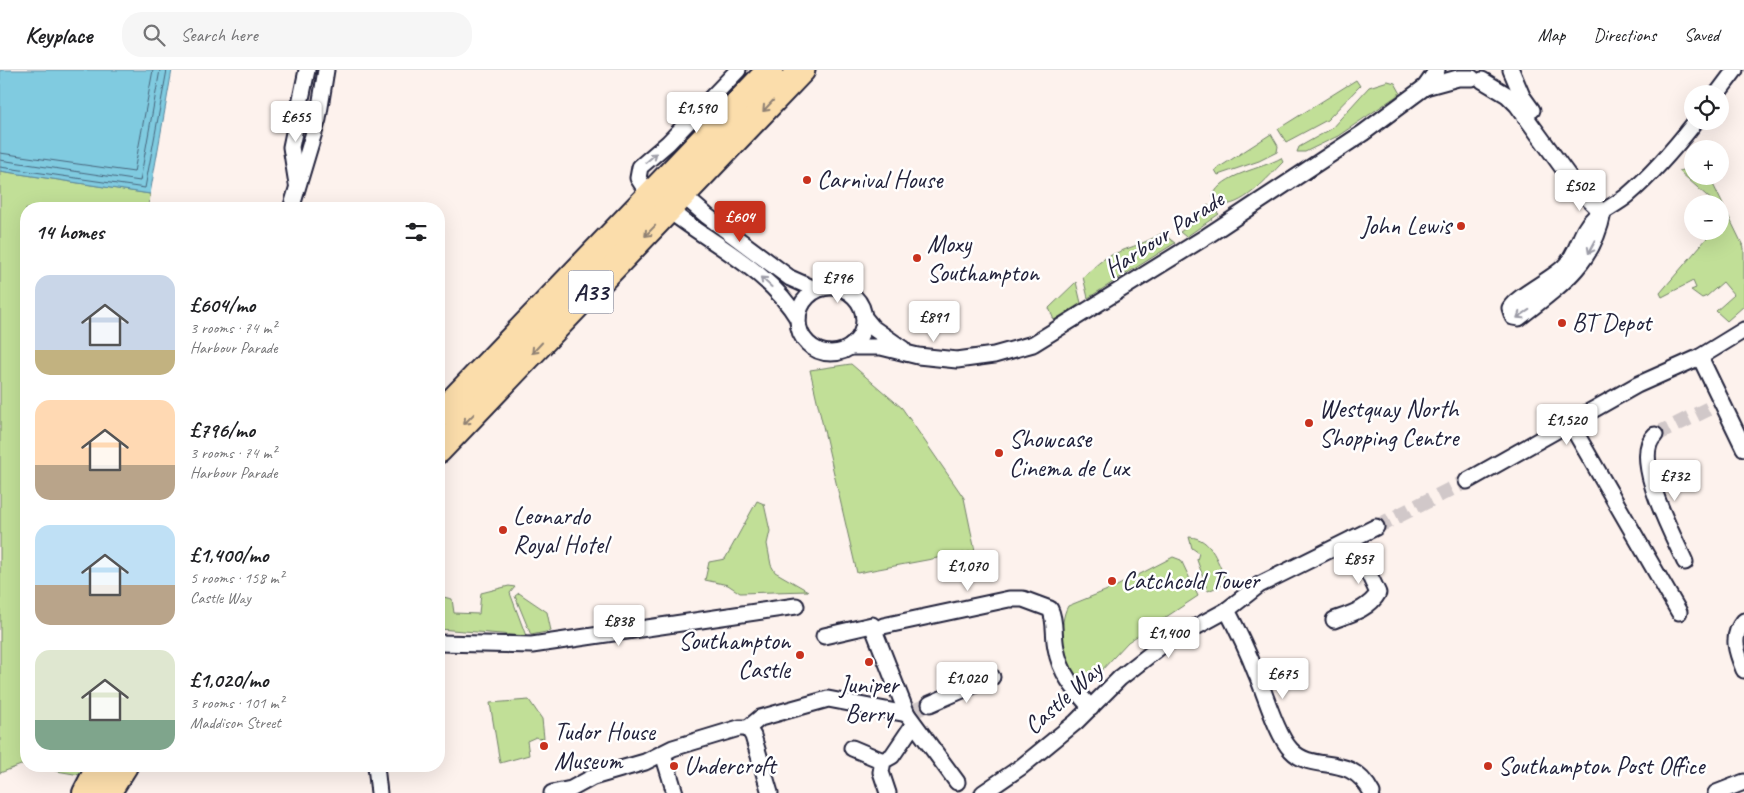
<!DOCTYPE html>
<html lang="en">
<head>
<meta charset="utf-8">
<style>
  body { margin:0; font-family:Caveat,sans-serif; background:#f6f6f6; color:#202124; height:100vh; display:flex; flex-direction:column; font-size:19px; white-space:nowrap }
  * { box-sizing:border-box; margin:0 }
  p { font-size:16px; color:#757577 }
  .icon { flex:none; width:28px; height:28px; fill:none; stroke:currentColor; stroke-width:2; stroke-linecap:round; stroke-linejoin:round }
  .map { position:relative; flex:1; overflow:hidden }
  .drawer { position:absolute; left:20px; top:132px; width:425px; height:570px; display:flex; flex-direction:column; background:#fff; border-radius:20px; box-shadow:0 5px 20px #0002 }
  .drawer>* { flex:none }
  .fabs { position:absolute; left:1684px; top:15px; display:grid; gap:10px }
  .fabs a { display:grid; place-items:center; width:45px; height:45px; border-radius:50%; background:#fff; box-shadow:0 5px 20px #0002; font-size:25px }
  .price { position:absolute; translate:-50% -42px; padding:0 11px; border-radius:5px; background:#fff; color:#222; font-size:16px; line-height:32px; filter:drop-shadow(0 1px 2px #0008) }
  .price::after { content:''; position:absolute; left:50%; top:30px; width:15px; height:11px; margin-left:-8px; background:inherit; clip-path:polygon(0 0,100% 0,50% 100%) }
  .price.current { background:#c8321e; color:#fff }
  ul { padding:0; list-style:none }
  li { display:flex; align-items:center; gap:15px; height:125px; padding:0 15px }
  li span { display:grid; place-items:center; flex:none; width:140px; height:100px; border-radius:15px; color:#555 }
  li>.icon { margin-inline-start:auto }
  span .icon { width:60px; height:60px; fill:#fffc; stroke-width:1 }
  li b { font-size:21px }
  h2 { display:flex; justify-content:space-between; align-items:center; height:60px; padding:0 15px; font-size:21px }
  header { display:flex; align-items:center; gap:30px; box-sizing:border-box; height:70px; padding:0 25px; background:#fff; border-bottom:1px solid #e0e0e0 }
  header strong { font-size:24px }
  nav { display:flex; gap:28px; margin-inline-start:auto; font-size:18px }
  .search { width:350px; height:45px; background:#f6f6f6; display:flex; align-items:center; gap:12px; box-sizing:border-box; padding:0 18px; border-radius:20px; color:#757577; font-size:19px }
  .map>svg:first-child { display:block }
  .green { fill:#c1df97; stroke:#728069 }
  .water { fill:#80cbe0; stroke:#5a879e }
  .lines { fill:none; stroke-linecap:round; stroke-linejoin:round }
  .shore { stroke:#48667d; stroke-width:1 }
  .minor-tunnel { stroke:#d1c8c9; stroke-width:15; stroke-dasharray:15 8; stroke-linecap:butt }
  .minor-casing { stroke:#22223b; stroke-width:19 }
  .primary-casing { stroke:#22223b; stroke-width:28 }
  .trunk-casing { stroke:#22223b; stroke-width:29 }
  .minor { stroke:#fff; stroke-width:15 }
  .primary { stroke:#fbddab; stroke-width:24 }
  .trunk { stroke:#fbddab; stroke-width:25 }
  .oneway { stroke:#8e8073 }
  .oneway2 { stroke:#9c9ca7 }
  .poi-dot { fill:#c8321e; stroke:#fff; stroke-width:2 }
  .labels { text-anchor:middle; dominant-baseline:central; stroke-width:5; stroke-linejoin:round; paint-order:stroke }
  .shield { fill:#fff; stroke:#646476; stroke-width:1 }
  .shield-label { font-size:24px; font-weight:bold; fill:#22223b }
  .poi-label { font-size:25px; fill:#22223b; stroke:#fff; text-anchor:start }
  .street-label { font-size:25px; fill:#22223b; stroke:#fff }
</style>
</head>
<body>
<header>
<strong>Keyplace</strong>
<div class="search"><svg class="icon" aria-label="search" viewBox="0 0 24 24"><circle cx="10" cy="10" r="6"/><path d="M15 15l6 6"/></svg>Search here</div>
<nav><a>Map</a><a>Directions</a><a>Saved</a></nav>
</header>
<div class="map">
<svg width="1744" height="723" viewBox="0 0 1744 723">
  <rect width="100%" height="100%" fill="#fdf2ed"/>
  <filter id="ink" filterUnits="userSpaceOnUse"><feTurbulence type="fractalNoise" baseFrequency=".02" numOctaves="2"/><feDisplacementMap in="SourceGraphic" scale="10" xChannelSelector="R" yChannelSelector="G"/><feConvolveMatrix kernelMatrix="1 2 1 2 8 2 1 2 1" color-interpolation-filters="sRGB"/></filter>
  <g filter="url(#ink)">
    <g class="green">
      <path d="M1356 10 1360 16 1327 50 1286 72 1278 59Z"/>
      <path d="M1388 11 1395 13 1400 22 1398 25 1338 66 1305 82H1297L1299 77 1331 59 1369 17Z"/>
      <path d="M1271 64 1278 76 1277 82 1259 91 1218 105 1215 100Z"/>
      <path d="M1281 88 1283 92C1268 107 1241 140 1218 134L1213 126C1221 104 1262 99 1281 88Z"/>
      <path d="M1692 98V106H1709L1744 178V236L1727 251 1716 241 1734 225 1723 212 1707 226 1702 228 1691 220 1696 218 1693 211 1662 227 1660 223 1713 161H1720V154L1728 145 1720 137V134H1716L1679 101Z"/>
      <path d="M0 101 150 124 149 136 162 139H26V696L21 695 0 703Z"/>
      <path d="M1208 135 1219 144 1186 167 1180 162 1196 151Z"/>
      <path d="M1162 163 1175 173 1088 228 1083 207C1090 201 1097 194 1104 189 1123 178 1144 175 1162 163Z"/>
      <path d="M1076 212 1081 233 1054 250 1049 238Z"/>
      <path d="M851 294 902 338 964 428 975 481 857 503 810 300Z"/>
      <path d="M757 431 764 434 770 461 767 474 771 495 775 502 808 521 740 523 728 515 705 510 709 492 725 489Z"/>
      <path d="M1189 467C1213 468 1218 494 1227 513L1208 521 1197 490 1199 483 1192 478Z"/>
      <path d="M1173 487 1181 490 1198 526 1128 572 1087 616C1083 613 1075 609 1072 604 1063 587 1058 553 1068 536L1115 517Z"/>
      <path d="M509 516 515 517 510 523 526 566 439 559V526L452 529 454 543 479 544 481 523Z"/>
      <path d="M519 523 547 542 551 561 531 565 515 526Z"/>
      <path d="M529 630 542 649 544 668 539 669 536 667 527 671 529 685 500 693 490 633Z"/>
      <path d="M27 696H85L80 705Z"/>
    </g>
    <path class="water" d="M0 0H172L150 124 0 101Z"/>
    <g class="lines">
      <g class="shore">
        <path d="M0 83 134 102 153 0"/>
        <path d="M0 90 140 111 160 0"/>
        <path d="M0 97 145 118 167 0"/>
      </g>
      <g class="minor-tunnel">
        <path d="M1655 365 1708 339"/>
        <path d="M1376 457 1467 411"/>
        <path d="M914 641 930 634"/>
      </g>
      <defs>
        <g id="minor">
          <path d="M738 0 668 73 640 97 638 108C649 127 664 137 682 150 722 179 772 205 798 249"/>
          <path d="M1511 0 1522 26 1532 40"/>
          <path d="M1482 10 1507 25 1517 35 1578 119 1603 143"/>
          <path d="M1425 17 1458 8H1472"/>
          <path d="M1717 24 1735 0"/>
          <path d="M297 114 291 77 307 0"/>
          <path d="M677 120 707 146 790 208 817 220"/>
          <path d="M291 139 318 49 326 0"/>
          <path d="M1603 143C1593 195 1558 217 1519 248L1513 247 1510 238C1516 227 1552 209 1564 197 1579 183 1579 161 1594 148 1602 141 1619 133 1628 125 1650 106 1678 74 1696 51"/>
          <circle cx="831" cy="250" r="33"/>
          <path d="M864 247 873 258 903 279"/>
          <path d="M850 277H881L918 286 957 290 994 285 1033 274 1207 166 1363 63 1425 17 1437 0"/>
          <path d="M1700 287 1744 378"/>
          <path d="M1570 353 1679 542"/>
          <path d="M1655 365C1630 387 1674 467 1685 492"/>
          <path d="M1467 411 1637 315 1700 287 1744 260"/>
          <path d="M1227 540C1238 561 1248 582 1256 603 1265 623 1277 666 1291 680 1314 705 1349 680 1372 723"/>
          <path d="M1334 550C1350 544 1369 539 1378 523L1352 469"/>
          <path d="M1744 551C1730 566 1737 583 1744 600"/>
          <path d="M883 556 1009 529H1023L1050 539C1056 551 1053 565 1056 578 1060 603 1074 619 1091 638"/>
          <path d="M824 566 872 555 907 644 957 712"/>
          <path d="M439 573 532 575 796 536"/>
          <path d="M930 634 992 607"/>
          <path d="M748 658 760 648 828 629 907 644"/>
          <path d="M748 658 753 666 770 723"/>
          <path d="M852 678 883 691"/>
          <path d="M663 684 675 723"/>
          <path d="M376 696 379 723"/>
          <path d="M552 723 571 719 593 707 645 692 673 678 739 658H748"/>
          <path d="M888 723 881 702 883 691 892 686 913 655"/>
          <path d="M983 723 1021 697 1076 652 1120 608 1161 576 1227 540 1259 515 1376 457"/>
          <path d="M1716 723 1744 712"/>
        </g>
        <g id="primary">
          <path d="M85 723 99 696"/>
          <path d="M108 723 125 696"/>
        </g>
        <g id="trunk">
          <path d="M439 345 770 0"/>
          <path d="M439 380 802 0"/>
        </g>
      </defs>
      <use href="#minor" class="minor-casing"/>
      <use href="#primary" class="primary-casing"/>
      <use href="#trunk" class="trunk-casing"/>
      <use href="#minor" class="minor"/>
      <use href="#primary" class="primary"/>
      <use href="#trunk" class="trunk"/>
    </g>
    <defs><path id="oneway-shaft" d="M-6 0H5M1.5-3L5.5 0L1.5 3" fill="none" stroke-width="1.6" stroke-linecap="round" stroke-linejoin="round" transform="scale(1.25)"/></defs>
    <g class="oneway">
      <use href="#oneway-shaft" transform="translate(768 36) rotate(133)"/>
      <use href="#oneway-shaft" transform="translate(650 161) rotate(134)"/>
      <use href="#oneway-shaft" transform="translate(537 278) rotate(133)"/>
      <use href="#oneway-shaft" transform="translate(469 349) rotate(134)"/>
    </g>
    <g class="oneway2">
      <use href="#oneway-shaft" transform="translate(651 88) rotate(-41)"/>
      <use href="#oneway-shaft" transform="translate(1592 177) rotate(118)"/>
      <use href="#oneway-shaft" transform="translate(766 212) rotate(-138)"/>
      <use href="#oneway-shaft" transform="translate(1523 244) rotate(147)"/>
    </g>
  </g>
  <g class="poi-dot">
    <circle cx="807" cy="110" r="5"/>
    <circle cx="1461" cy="156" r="5"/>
    <circle cx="917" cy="188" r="5"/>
    <circle cx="1562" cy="253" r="5"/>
    <circle cx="1309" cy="353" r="5"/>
    <circle cx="999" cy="383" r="5"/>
    <circle cx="503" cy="460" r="5"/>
    <circle cx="1112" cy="511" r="5"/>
    <circle cx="800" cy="585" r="5"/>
    <circle cx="869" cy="592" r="5"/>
    <circle cx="544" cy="676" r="5"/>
    <circle cx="674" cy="696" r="5"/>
    <circle cx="1488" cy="696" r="5"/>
  </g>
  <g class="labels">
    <rect class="shield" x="568.5" y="200.5" width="45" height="43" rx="4"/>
    <g class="shield-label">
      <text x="591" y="222">A33</text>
    </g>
    <g class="poi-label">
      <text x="817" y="110">Carnival House</text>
      <text x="1451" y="156" text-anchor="end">John Lewis</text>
      <text x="927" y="174">Moxy<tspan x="927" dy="29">Southampton</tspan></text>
      <text x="1572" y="253">BT Depot</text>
      <text x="1319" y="339">Westquay North<tspan x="1319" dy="29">Shopping Centre</tspan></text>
      <text x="1009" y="369">Showcase<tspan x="1009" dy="29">Cinema de Lux</tspan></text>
      <text x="513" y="446">Leonardo<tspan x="513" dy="29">Royal Hotel</tspan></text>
      <text x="1122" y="511">Catchcold Tower</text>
      <text x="790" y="571" text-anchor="end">Southampton<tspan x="790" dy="29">Castle</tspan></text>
      <text x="869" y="615" text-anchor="middle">Juniper<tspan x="869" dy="29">Berry</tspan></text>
      <text x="554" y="662">Tudor House<tspan x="554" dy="29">Museum</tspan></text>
      <text x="684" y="696">Undercroft</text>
      <text x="1498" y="696">Southampton Post Office</text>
    </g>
    <g class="street-label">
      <text transform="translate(1164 164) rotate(-33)">Harbour Parade</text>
      <text transform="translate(1063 628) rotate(-42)">Castle Way</text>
    </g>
  </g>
</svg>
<div class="fabs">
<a><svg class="icon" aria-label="locate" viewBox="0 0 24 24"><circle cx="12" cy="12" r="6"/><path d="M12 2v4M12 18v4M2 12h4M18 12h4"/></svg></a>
<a>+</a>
<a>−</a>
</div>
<b class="price" style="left:697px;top:64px">£1,590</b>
<b class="price" style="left:296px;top:73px">£655</b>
<b class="price" style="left:1580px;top:142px">£502</b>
<b class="price current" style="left:740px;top:173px">£604</b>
<b class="price" style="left:838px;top:234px">£796</b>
<b class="price" style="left:934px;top:273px">£891</b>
<b class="price" style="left:1567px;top:376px">£1,520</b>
<b class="price" style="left:1675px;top:432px">£732</b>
<b class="price" style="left:1359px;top:515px">£857</b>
<b class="price" style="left:968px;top:522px">£1,070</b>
<b class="price" style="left:619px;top:577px">£838</b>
<b class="price" style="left:1169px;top:589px">£1,400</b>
<b class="price" style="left:1283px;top:630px">£675</b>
<b class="price" style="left:967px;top:634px">£1,020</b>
<section class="drawer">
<h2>14 homes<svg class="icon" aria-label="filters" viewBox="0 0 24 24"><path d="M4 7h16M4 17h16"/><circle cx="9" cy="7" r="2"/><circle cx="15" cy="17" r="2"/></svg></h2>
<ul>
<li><span style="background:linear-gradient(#c9d6e8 75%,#c2b280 0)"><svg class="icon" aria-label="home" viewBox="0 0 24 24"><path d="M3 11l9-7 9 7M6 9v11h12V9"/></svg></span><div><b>£604/mo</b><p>3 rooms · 74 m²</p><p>Harbour Parade</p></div></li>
<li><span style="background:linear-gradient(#ffd9b3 65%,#b9a48a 0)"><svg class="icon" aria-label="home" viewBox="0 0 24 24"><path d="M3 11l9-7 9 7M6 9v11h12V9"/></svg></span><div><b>£796/mo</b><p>3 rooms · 74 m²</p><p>Harbour Parade</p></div></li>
<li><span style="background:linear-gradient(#bfe0f5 60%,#b9a48a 0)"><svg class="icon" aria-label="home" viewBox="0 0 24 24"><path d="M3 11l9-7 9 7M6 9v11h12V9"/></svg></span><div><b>£1,400/mo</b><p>5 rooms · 158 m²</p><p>Castle Way</p></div></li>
<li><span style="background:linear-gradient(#dfe7d0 70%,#7fa58c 0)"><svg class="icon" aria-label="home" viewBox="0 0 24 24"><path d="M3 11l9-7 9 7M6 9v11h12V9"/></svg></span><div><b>£1,020/mo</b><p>3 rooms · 101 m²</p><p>Maddison Street</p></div></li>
</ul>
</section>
</div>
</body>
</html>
